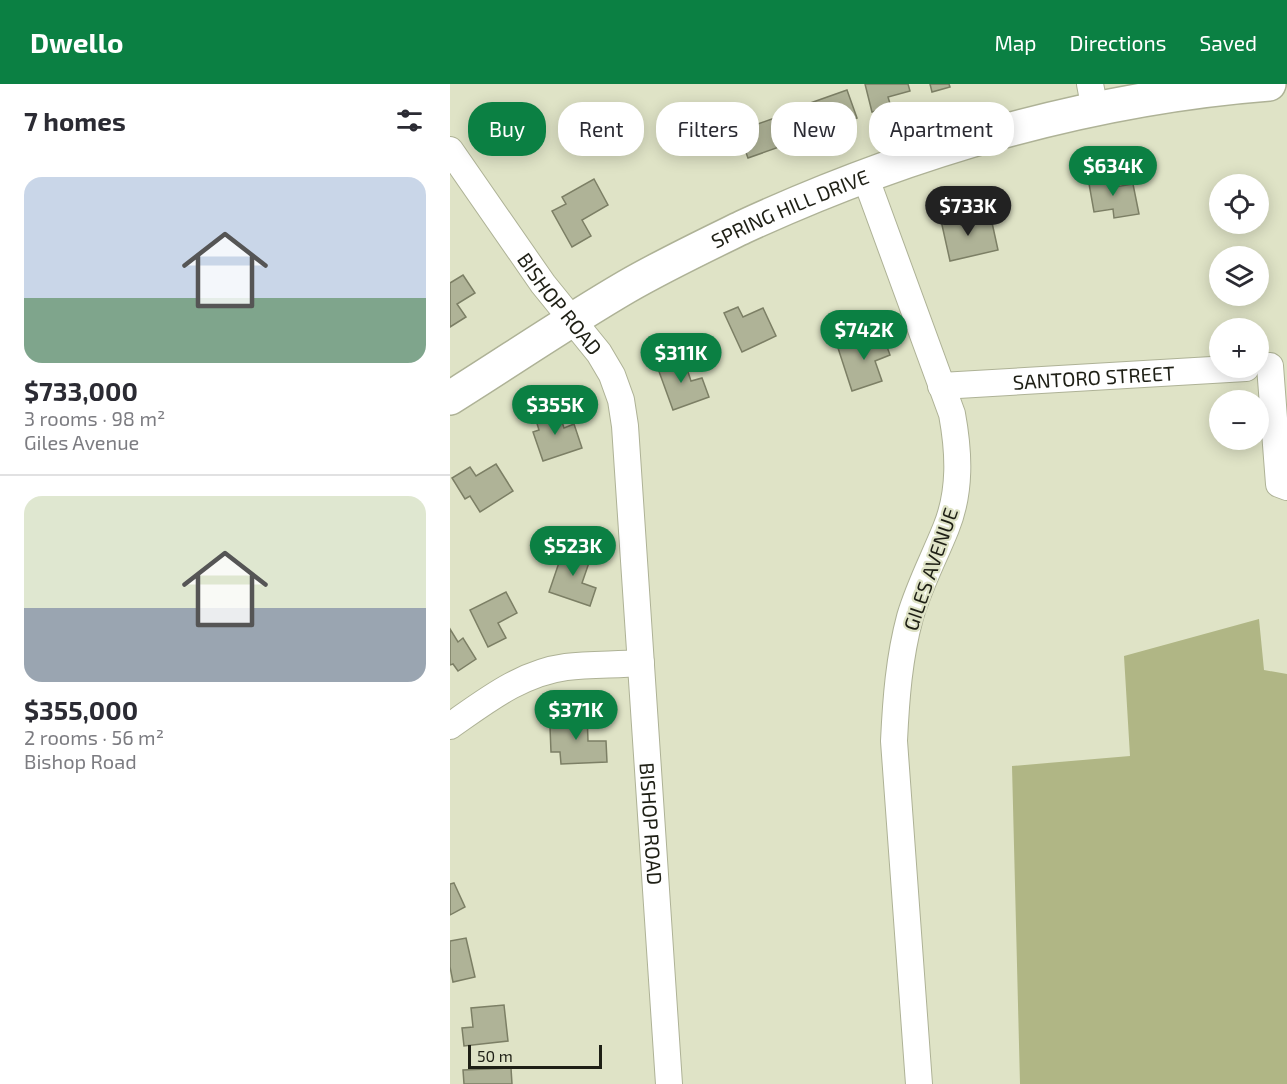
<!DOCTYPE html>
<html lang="en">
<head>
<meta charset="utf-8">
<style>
  body { margin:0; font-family:"Exo 2",sans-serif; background:#f2f2f3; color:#2b2b33; height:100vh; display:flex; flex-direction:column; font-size:22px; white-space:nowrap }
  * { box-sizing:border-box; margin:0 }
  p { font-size:20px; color:#7c7c81 }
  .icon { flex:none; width:33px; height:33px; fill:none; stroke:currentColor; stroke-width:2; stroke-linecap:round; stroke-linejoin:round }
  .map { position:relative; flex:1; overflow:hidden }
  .sheet { display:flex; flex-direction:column; background:#fff; width:450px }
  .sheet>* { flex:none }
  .top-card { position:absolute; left:18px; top:18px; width:570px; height:54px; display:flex; gap:12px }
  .fabs { position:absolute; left:759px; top:90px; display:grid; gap:12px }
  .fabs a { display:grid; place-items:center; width:60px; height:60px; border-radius:50%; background:#fff; box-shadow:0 3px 15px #0003; font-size:30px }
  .scale { position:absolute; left:18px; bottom:15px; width:134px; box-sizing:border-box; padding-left:6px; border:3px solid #1e1f15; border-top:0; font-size:16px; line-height:21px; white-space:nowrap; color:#1e1f15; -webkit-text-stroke:4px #dfe3c6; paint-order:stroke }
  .price { position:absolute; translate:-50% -51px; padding:0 14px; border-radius:21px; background:#0b8043; color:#fff; font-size:20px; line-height:39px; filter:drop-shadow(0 2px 3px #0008) }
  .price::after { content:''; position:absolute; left:50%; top:36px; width:18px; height:14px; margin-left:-9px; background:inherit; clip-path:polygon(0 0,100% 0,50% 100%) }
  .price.on { background:#222; color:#fff }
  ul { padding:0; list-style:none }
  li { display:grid; align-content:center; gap:12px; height:318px; padding:0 24px }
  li+li { border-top:2px solid #e1e1e2 }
  li span { display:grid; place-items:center; height:186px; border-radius:18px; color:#555 }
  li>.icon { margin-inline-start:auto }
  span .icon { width:108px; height:108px; fill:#fffc; stroke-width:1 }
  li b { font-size:26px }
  h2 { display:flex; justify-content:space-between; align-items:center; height:72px; padding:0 24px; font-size:26px }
  .tag { padding:0 21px; border-radius:24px; background:#fff; box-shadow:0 3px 15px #0003; font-size:21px; line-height:54px }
  .tag.on { background:#0b8043; color:#fff }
  header { display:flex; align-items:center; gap:36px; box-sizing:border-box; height:84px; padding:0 30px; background:#0b8043; color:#fff }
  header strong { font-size:28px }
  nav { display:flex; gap:33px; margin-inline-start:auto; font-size:21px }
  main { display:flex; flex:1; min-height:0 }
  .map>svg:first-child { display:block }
  .green { fill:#b0b685 }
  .building { fill:#afb397; stroke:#7c7f65; stroke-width:1.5 }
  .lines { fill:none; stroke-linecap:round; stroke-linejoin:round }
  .minor-casing { stroke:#aeb296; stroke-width:28 }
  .major-casing { stroke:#aeb296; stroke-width:36 }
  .minor { stroke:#fff; stroke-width:26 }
  .major { stroke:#fff; stroke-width:33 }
  .labels { text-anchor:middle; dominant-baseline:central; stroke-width:4.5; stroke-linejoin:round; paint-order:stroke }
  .street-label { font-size:20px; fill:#1e1f15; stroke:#dfe3c6 }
</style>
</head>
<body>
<header>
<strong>Dwello</strong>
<nav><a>Map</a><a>Directions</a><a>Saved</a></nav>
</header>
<main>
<section class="sheet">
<h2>7 homes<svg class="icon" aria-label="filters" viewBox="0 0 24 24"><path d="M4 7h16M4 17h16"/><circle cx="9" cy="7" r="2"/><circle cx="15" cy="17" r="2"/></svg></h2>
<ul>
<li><span style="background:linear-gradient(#c9d6e8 65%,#7fa58c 0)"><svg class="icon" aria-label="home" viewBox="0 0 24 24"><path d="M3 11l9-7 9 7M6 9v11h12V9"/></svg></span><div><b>$733,000</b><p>3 rooms · 98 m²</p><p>Giles Avenue</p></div></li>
<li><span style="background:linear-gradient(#dfe7d0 60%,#9aa5b1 0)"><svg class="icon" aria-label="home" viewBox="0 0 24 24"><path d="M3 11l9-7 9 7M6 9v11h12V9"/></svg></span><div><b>$355,000</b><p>2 rooms · 56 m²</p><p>Bishop Road</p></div></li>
</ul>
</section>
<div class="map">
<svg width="837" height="1000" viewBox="0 0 837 1000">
  <rect width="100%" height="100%" fill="#dfe3c6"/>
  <path class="green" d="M809 535 814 586 837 590V1000H570L562 682 680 672 674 572Z"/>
  <g class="building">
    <path d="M415 0H458L460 7 438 13 441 23 422 28Z"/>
    <path d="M480 0H499L500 3 482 8Z"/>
    <path d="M397 6 407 34 358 50 349 23Z"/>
    <path d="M336 30 346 57 298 74 288 47Z"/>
    <path d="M657 90 659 104 683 100 689 130 664 134 663 125 644 128 638 94Z"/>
    <path d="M144 95 158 121 132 136 141 152 122 163 102 127 116 120 112 113Z"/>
    <path d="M508 128 511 141 541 134 548 166 500 177 490 132Z"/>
    <path d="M13 191 25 209 7 220 16 233 0 243V199Z"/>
    <path d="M288 223 293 233 313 224 326 252 292 268 274 229Z"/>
    <path d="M432 249 440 271 425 277 432 297 402 307 388 264Z"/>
    <path d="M233 273 241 297 252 294 259 313 223 326 207 282Z"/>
    <path d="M108 325 114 344 124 340 132 364 93 377 83 348 89 346 85 333Z"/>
    <path d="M46 380 63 407 30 428 20 412 15 415 2 394 20 383 26 392Z"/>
    <path d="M115 461 142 470 132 499 146 504 140 522 99 508Z"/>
    <path d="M56 508 67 529 48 539 56 554 38 563 20 526Z"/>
    <path d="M0 545 8 558 13 554 26 575 8 587 3 580 0 581Z"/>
    <path d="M137 629 138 657H156L157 678 111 680 110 668H101L100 643H110L109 630Z"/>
    <path d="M4 799 15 823 0 831V800Z"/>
    <path d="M16 854 25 893 3 898 0 883V857Z"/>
    <path d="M54 921 58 957 14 962 12 944 23 943 21 924Z"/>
    <path d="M61 984 62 1000H14L13 986Z"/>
  </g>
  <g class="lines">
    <defs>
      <g id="minor">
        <path d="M640 0 645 26"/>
        <path id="s1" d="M0 66 93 200 149 269 162 291 171 316 175 342 219 1000"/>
        <path d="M415 92 502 330C509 368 511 407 496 444 484 474 469 502 460 533 449 574 446 615 444 657L469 1000"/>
        <path d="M820 282 829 400 837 403"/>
        <path id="s2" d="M491 302 796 284"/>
        <path d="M0 642C36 617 71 589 116 583 140 580 166 581 191 579"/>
      </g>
      <g id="major">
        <path id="s3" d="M0 314C59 277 116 238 176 203 214 181 254 162 293 143 458 67 638 14 819 0"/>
      </g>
    </defs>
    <use href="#minor" class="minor-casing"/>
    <use href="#major" class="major-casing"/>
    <use href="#minor" class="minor"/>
    <use href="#major" class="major"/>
  </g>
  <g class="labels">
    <g class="street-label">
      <text stroke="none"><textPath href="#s3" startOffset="390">SPRING HILL DRIVE</textPath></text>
      <text stroke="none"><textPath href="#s1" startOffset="189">BISHOP ROAD</textPath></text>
      <text stroke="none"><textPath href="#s2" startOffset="153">SANTORO STREET</textPath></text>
      <text transform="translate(480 485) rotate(-71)">GILES AVENUE</text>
      <text stroke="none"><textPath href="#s1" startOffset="729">BISHOP ROAD</textPath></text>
    </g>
  </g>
</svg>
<div class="fabs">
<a><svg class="icon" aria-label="locate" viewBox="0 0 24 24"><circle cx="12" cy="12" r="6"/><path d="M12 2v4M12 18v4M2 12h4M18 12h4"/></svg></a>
<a><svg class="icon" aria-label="layers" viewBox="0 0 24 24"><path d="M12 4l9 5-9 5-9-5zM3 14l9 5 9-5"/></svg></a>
<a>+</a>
<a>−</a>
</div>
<div class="scale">50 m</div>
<b class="price" style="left:663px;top:113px">$634K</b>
<b class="price on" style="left:518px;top:153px">$733K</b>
<b class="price" style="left:414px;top:277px">$742K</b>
<b class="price" style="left:231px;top:300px">$311K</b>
<b class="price" style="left:105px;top:352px">$355K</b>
<b class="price" style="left:123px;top:493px">$523K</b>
<b class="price" style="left:126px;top:657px">$371K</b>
<div class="top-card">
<a class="tag on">Buy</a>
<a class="tag">Rent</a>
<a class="tag">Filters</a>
<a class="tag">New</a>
<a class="tag">Apartment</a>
</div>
</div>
</main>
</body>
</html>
